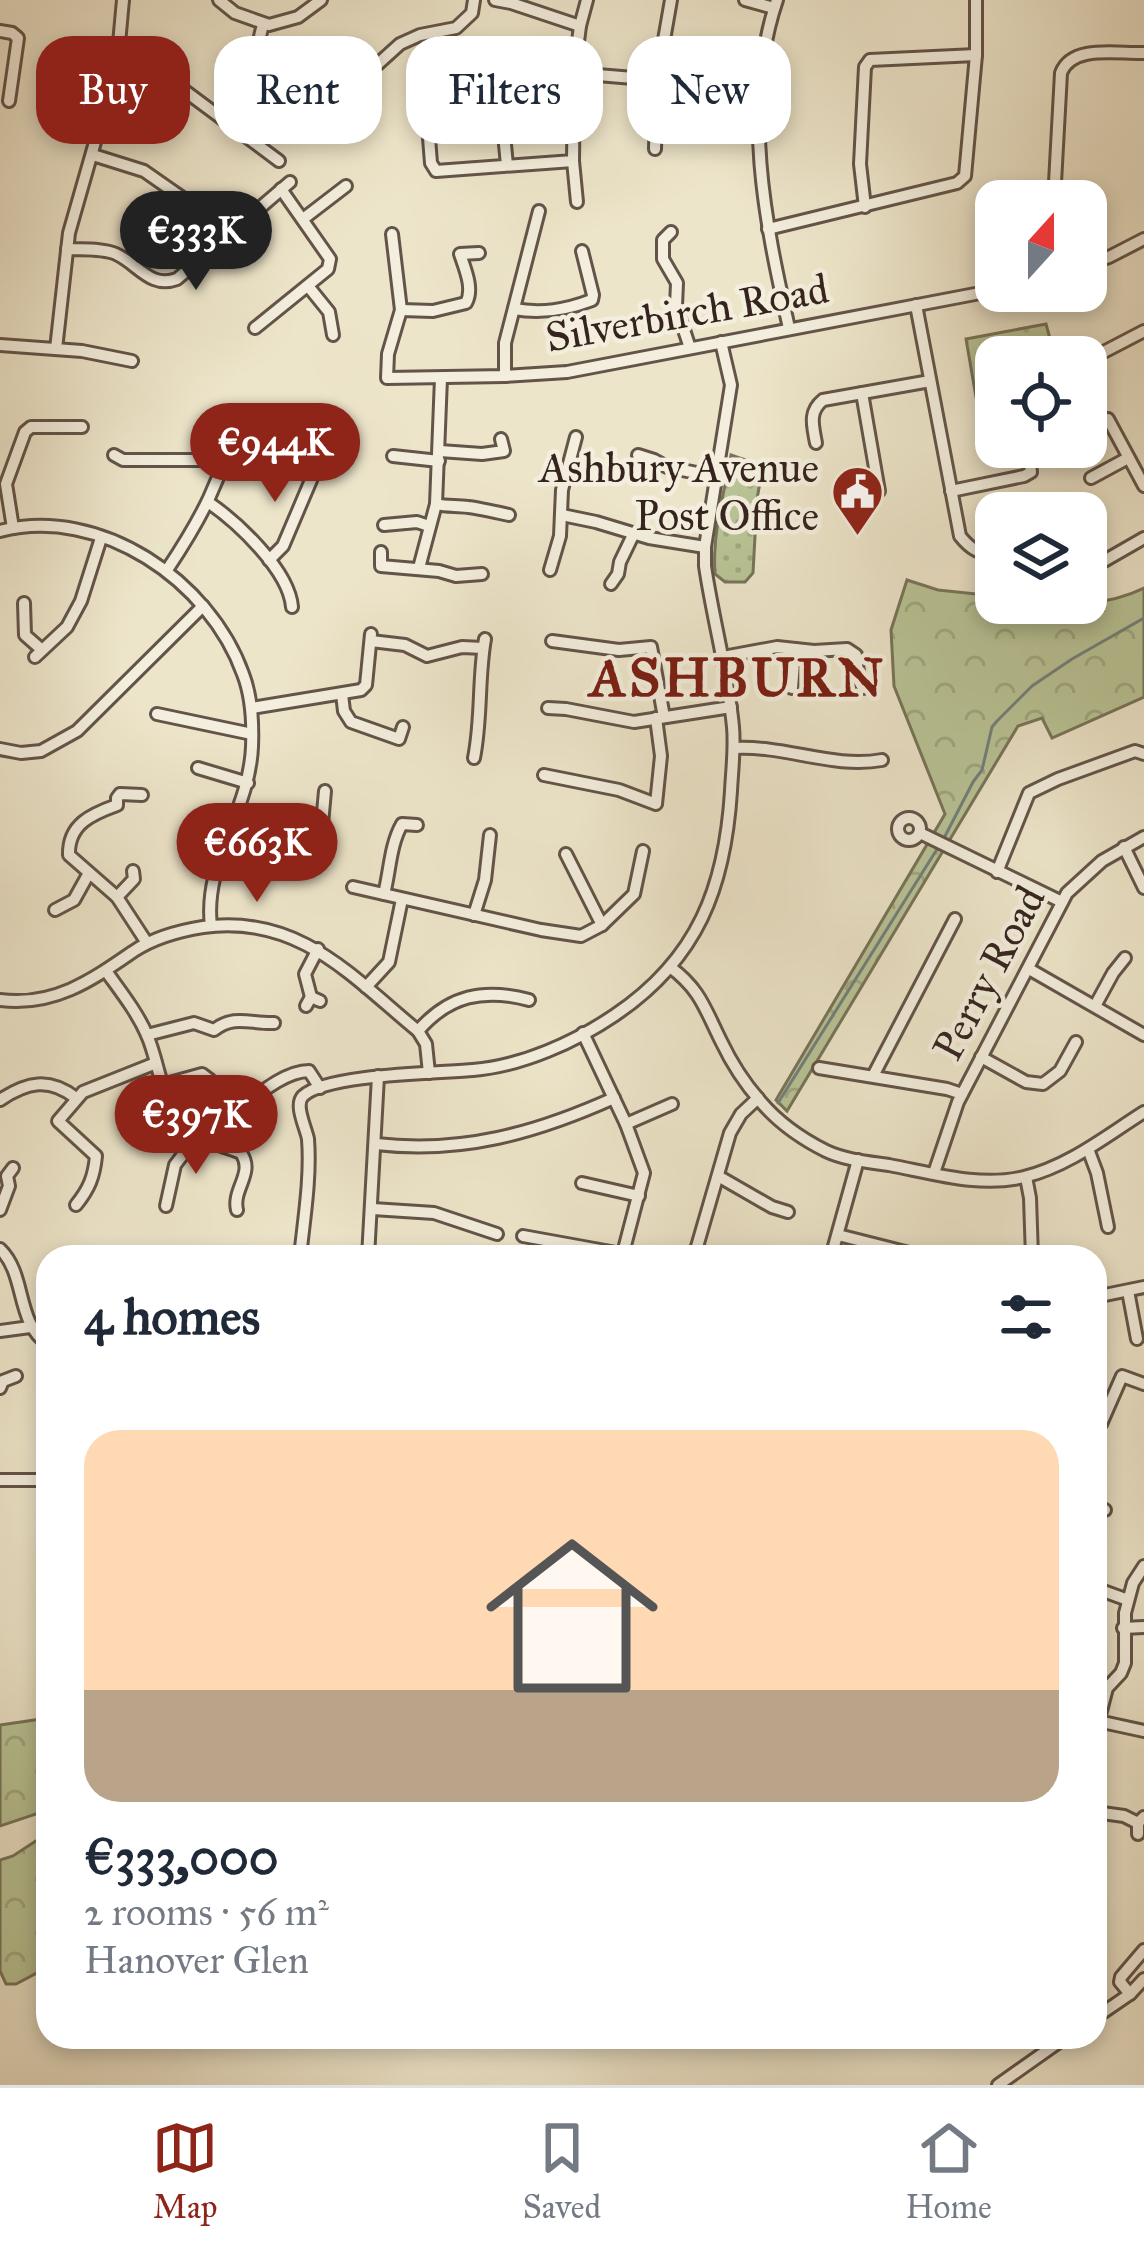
<!DOCTYPE html>
<html lang="en">
<head>
<meta charset="utf-8">
<style>
  body { margin:0; font-family:"IM FELL Great Primer",serif; background:#f2f2f3; color:#1f2937; height:100vh; display:flex; flex-direction:column; font-size:45px; white-space:nowrap }
  * { box-sizing:border-box; margin:0 }
  p { font-size:39px; color:#747a83 }
  .icon { flex:none; width:66px; height:66px; fill:none; stroke:currentColor; stroke-width:2; stroke-linecap:round; stroke-linejoin:round }
  .map { position:relative; flex:1; overflow:hidden }
  .drawer { position:absolute; left:36px; top:1245px; width:1071px; height:804px; display:flex; flex-direction:column; background:#fff; border-radius:36px; box-shadow:0 6px 18px #0003 }
  .drawer>* { flex:none }
  .top-card { position:absolute; left:36px; top:36px; width:1074px; height:108px; display:flex; gap:24px }
  .needle { width:78px; rotate:21deg }
  .fabs { position:absolute; left:975px; top:180px; display:grid; gap:24px }
  .fabs a { display:grid; place-items:center; width:132px; height:132px; border-radius:24px; background:#fff; box-shadow:0 6px 18px #0003; font-size:60px }
  .price { position:absolute; translate:-50% -102px; padding:0 27px; border-radius:42px; background:#8f2418; color:#fff; font-size:39px; line-height:78px; filter:drop-shadow(0 3px 6px #0008) }
  .price::after { content:''; position:absolute; left:50%; top:72px; width:36px; height:27px; margin-left:-18px; background:inherit; clip-path:polygon(0 0,100% 0,50% 100%) }
  .price.selected { background:#222; color:#fff }
  ul { padding:0; list-style:none }
  li { display:grid; align-content:center; gap:24px; height:636px; padding:0 48px }
  li span { display:grid; place-items:center; height:372px; border-radius:36px; color:#555 }
  li>.icon { margin-inline-start:auto }
  span .icon { width:216px; height:216px; fill:#fffc; stroke-width:1 }
  li b { font-size:51px }
  h2 { display:flex; justify-content:space-between; align-items:center; height:144px; padding:0 48px; font-size:51px }
  .chip { padding:0 42px; border-radius:36px; background:#fff; box-shadow:0 6px 18px #0003; font-size:42px; line-height:108px }
  .chip.selected { background:#8f2418; color:#fff }
  .tab-bar { display:flex; justify-content:space-around; align-items:center; height:168px; border-top:3px solid #e0e1e3; background:#fff; font-size:33px; color:#747a83 }
  .tab-bar a { display:grid; justify-items:center; gap:6px }
  .tab-bar .selected { color:#8f2418 }
  .map>svg:first-child { display:block }
  .grass { fill:url(#grass-dots); stroke:#77745a; stroke-width:3 }
  .forest { fill:url(#forest-crowns); stroke:#77745a; stroke-width:3 }
  .lines { fill:none; stroke-linecap:round; stroke-linejoin:round }
  .stream { stroke:#72807c; stroke-width:3 }
  .minor-casing { stroke:#635449; stroke-width:16 }
  .minor { stroke:#f3eedd; stroke-width:10 }
  .labels { text-anchor:middle; dominant-baseline:central; stroke-width:9; stroke-linejoin:round; paint-order:stroke }
  .street-label { font-size:42px; fill:#35241e; stroke:#f3eedd }
  .poi-label { font-size:42px; fill:#35241e; stroke:#f3eedd; text-anchor:end }
  .district-label { font-size:54px; font-weight:bold; letter-spacing:3px; fill:#7a1f14; stroke:#f3eedd }
</style>
</head>
<body>
<div class="map">
<svg width="1144" height="2085" viewBox="0 0 1144 2085">
  <defs>
    <pattern id="grass-dots" width="8" height="8" patternUnits="userSpaceOnUse" patternTransform="scale(3)"><rect width="8" height="8" fill="#b9c496"/><path d="M2 2h.1M6 6h.1" fill="none" stroke="#a0a881" stroke-width="1.8" stroke-linecap="round"/></pattern>
    <pattern id="forest-crowns" width="20" height="18" patternUnits="userSpaceOnUse" patternTransform="scale(3)"><rect width="20" height="18" fill="#b9c496"/><path d="M2 6a3 3 0 1 1 6 0M12 15a3 3 0 1 1 6 0" fill="none" stroke="#a0a881"/></pattern>
  </defs>
  <rect width="100%" height="100%" fill="#ede5ca"/>
  <filter id="stains"><feTurbulence type="fractalNoise" baseFrequency=".00167" numOctaves="4"/><feColorMatrix values="0 0 0 0 .2 0 0 0 0 .09 0 0 0 0 .02 0 0 0 .5 -.17"/></filter>
  <radialGradient id="worn" r=".72"><stop offset=".6" stop-color="#630" stop-opacity="0"/><stop offset="1" stop-color="#630" stop-opacity=".3"/></radialGradient>
  <g class="grass">
    <path d="M1046 324 1055 357H996V393L976 397 966 339Z"/>
    <path d="M731 455 763 466 757 499 753 573 745 582H725L715 574C712 535 724 494 731 455Z"/>
  </g>
  <g class="forest">
    <path d="M907 580 938 590 996 596V603C1047 603 1097 611 1144 588V697L1052 738 1042 718 1018 726 787 1111 776 1100 945 814 894 686 891 630Z"/>
    <path d="M48 1718V1810L0 1826V1725Z"/>
    <path d="M48 1833V1967L16 1984H6L0 1971V1860L13 1856Z"/>
  </g>
  <g class="lines">
    <g class="stream">
      <path d="M943 840 973 782 982 770 992 727 997 721 1032 686 1072 659 1144 618"/>
      <path d="M778 1103 939 846"/>
    </g>
    <defs>
      <g id="minor">
        <path d="M219 0 235 13 269 25 298 17 321 0"/>
        <path d="M495 0 511 3 580 26"/>
        <path d="M587 0 580 26 574 73 657 80"/>
        <path d="M745 0 774 8"/>
        <path d="M777 0C741 106 765 222 789 328"/>
        <path d="M263 25C257 45 256 55 265 74"/>
        <path d="M0 31 12 33 18 38 9 101"/>
        <path d="M117 65 177 85 279 161"/>
        <path d="M498 73 507 165"/>
        <path d="M328 96 340 85 369 72 400 44 420 35 456 28 472 13 474 0"/>
        <path d="M428 125 431 163 436 171 573 161 574 73"/>
        <path d="M655 149 657 80 671 0"/>
        <path d="M93 155 144 171 197 208"/>
        <path d="M573 161 577 202"/>
        <path d="M1054 201 1061 73C1072 44 1118 54 1144 53"/>
        <path d="M865 207 860 164 865 67 870 60 976 55"/>
        <path d="M303 219 346 186"/>
        <path d="M768 229 957 183 965 176 976 55V0"/>
        <path d="M671 232 663 240V259L677 283 676 306 690 348"/>
        <path d="M392 234 401 310 388 354 387 378 505 376 567 372 996 290"/>
        <path d="M67 249C82 250 102 248 116 254 138 264 150 289 177 279L290 182"/>
        <path d="M1086 265 1109 257 1144 239"/>
        <path d="M308 286 329 312 333 335"/>
        <path d="M916 305 960 536C971 550 979 553 996 556"/>
        <path d="M514 309C542 314 566 310 592 300L593 295 582 251"/>
        <path d="M401 310 433 311 466 303C474 289 465 269 460 254L479 253"/>
        <path d="M255 328 328 269 330 259 281 189"/>
        <path d="M0 345 82 351 132 361"/>
        <path d="M56 349 69 233 117 65 123 0"/>
        <path d="M1096 356 1144 331"/>
        <path d="M505 376V343L539 211"/>
        <path d="M862 393 879 491"/>
        <path d="M1108 419 1144 486"/>
        <path d="M816 443C813 426 808 412 823 400L930 381"/>
        <path d="M440 451 482 454 504 451 501 439"/>
        <path d="M114 455 123 460H211L223 465"/>
        <path d="M638 455 654 460 667 467 717 477"/>
        <path d="M393 456 439 461"/>
        <path d="M1091 478 1128 458"/>
        <path d="M951 491 1024 476 1031 472 1028 447"/>
        <path d="M208 502C237 522 289 570 292 607"/>
        <path d="M436 504C448 507 457 505 468 507 478 508 500 513 509 515"/>
        <path d="M562 515 596 522 649 538 705 547"/>
        <path d="M384 525 417 522 429 526"/>
        <path d="M13 528 6 484 25 432 31 427H82"/>
        <path d="M0 531C100 505 210 581 243 674 252 697 253 723 252 747 249 813 203 862 211 926"/>
        <path d="M381 552V566L439 571 456 576 482 574"/>
        <path d="M269 560 283 546 314 473"/>
        <path d="M1086 564 1104 561 1144 538"/>
        <path d="M419 568 436 504 441 378"/>
        <path d="M167 570C199 522 225 476 234 419"/>
        <path d="M550 570 560 536 562 490 576 437"/>
        <path d="M611 584 618 574 620 562 634 533"/>
        <path d="M24 603 25 635 42 650"/>
        <path d="M371 641 405 645 427 656 462 647 483 648"/>
        <path d="M552 641 619 650 651 647 664 717"/>
        <path d="M35 657 67 627 81 601 101 538"/>
        <path d="M723 657 777 647 814 651 847 649 856 655 859 681 863 688"/>
        <path d="M792 688 795 649"/>
        <path d="M342 694 344 711 351 722 399 739 403 727"/>
        <path d="M252 708 361 690 366 685 371 634"/>
        <path d="M548 708 566 709 634 722 731 707"/>
        <path d="M157 714 252 734"/>
        <path d="M734 748C785 745 833 769 882 760"/>
        <path d="M0 749 21 753 41 751 77 731 203 606"/>
        <path d="M474 758C482 718 478 678 485 639"/>
        <path d="M198 768 248 783"/>
        <path d="M544 775 619 790 656 804 661 756 656 718"/>
        <path d="M142 795 120 794 117 798V805C92 814 68 824 69 855L117 897 147 943"/>
        <circle cx="909" cy="829" r="11"/>
        <path d="M232 831C261 845 284 855 316 844L321 835 325 791"/>
        <path d="M920 833 1062 902"/>
        <path d="M1124 847 1144 888"/>
        <path d="M566 854 602 925"/>
        <path d="M997 872 1029 793 1058 779 1135 751 1144 754"/>
        <path d="M353 887 541 930 581 936 602 925 634 894 643 851"/>
        <path d="M384 894C390 871 390 845 402 824L417 825"/>
        <path d="M117 897 134 879 133 871"/>
        <path d="M55 910 74 900 89 873"/>
        <path d="M474 915 485 880 490 835"/>
        <path d="M670 967C700 989 705 1009 721 1041 731 1062 745 1084 761 1102 778 1122 802 1139 826 1151 845 1160 868 1162 889 1165 932 1173 980 1188 1024 1177 1069 1166 1106 1136 1144 1112"/>
        <path d="M1029 969 1144 1035"/>
        <path d="M106 971C121 992 137 1012 147 1035 161 1067 160 1106 189 1130 202 1142 225 1146 241 1153 255 1173 232 1189 237 1210"/>
        <path d="M366 987 389 962 402 899"/>
        <path d="M311 997 305 974 318 949"/>
        <path d="M0 1000C54 1007 92 980 134 951 155 937 178 931 203 927 299 914 351 976 418 1031L426 1044 429 1073"/>
        <path d="M306 1006 311 997 320 1001"/>
        <path d="M1095 1006 1113 973 1125 958"/>
        <path d="M418 1031C449 995 484 988 529 1000"/>
        <path d="M583 1033 626 1124 644 1173 622 1257"/>
        <path d="M147 1035 194 1023 214 1030C234 1014 251 1024 274 1023"/>
        <path d="M981 1057 1026 1082 1043 1084 1060 1071 1076 1042"/>
        <path d="M819 1068 947 1089 962 1094"/>
        <path d="M873 1076 955 919"/>
        <path d="M162 1085 202 1074 210 1080"/>
        <path d="M0 1100C27 1082 49 1077 76 1098"/>
        <path d="M251 1104C261 1089 290 1071 309 1071L320 1088"/>
        <path d="M626 1124 672 1104"/>
        <path d="M376 1144C462 1154 536 1133 614 1098"/>
        <path d="M1088 1149 1097 1173 1108 1227"/>
        <path d="M934 1173 958 1102 1067 893 1102 861 1144 837"/>
        <path d="M718 1176 772 1207 788 1212"/>
        <path d="M1026 1177 1030 1198 1032 1257"/>
        <path d="M582 1183 639 1196"/>
        <path d="M76 1205C89 1189 94 1177 96 1156L58 1121 83 1092 156 1063"/>
        <path d="M166 1206 175 1165 197 1136"/>
        <path d="M373 1209 434 1213 497 1234"/>
        <path d="M0 1210 9 1186 7 1176 13 1168"/>
        <path d="M838 1235 925 1257"/>
        <path d="M523 1236 622 1254"/>
        <path d="M0 1249C27 1275 15 1322 48 1344"/>
        <path d="M300 1257C304 1219 311 1177 308 1139 306 1128 294 1105 303 1096 326 1074 439 1073 473 1070 522 1066 575 1042 615 1015 698 959 725 887 731 791 732 770 735 748 733 727 728 673 713 620 705 566V547L731 385 721 342"/>
        <path d="M368 1257 378 1076"/>
        <path d="M694 1257 730 1133 741 1114 758 1098"/>
        <path d="M831 1257 858 1160"/>
        <path d="M1128 1291 1137 1339"/>
        <path d="M1095 1297 1144 1287"/>
        <path d="M0 1331 30 1327"/>
        <path d="M0 1388 3 1381 16 1376"/>
        <path d="M1095 1421 1101 1424 1122 1376 1144 1384"/>
        <path d="M0 1480H48"/>
        <path d="M1095 1506 1105 1510"/>
        <path d="M1095 1588 1128 1600"/>
        <path d="M1123 1628 1144 1627"/>
        <path d="M1098 1721 1144 1731"/>
        <path d="M1095 1734 1107 1688 1121 1673 1125 1663V1613L1133 1583 1144 1566"/>
        <path d="M1095 1812 1124 1816 1138 1823"/>
        <path d="M1138 1834V1823L1144 1817"/>
        <path d="M1130 1994 1120 1982 1121 1977 1144 1950"/>
        <path d="M1095 2018 1130 1994 1144 1979"/>
        <path d="M998 2085 1066 2037"/>
      </g>
    </defs>
    <use href="#minor" class="minor-casing"/>
    <use href="#minor" class="minor"/>
  </g>
  <defs>
    <symbol id="civic-pin" viewBox="-11 -11 22 30"><path d="M0 17L-7.5 6A9.5 9.5 0 1 1 7.5 6Z" fill="#8f2418" stroke="#f3eedd"/><path d="M-.6-6.5H3V-4.5H.6V-3L4-1V1h2V6H-6V1h2V-1L-.6-3ZM-1.2 2.5V6h2.4V2.5Z" fill="#fff"/></symbol>
  </defs>
  <g fill-rule="evenodd">
    <use href="#civic-pin" x="828" y="462" width="59" height="81"/>
  </g>
  <g class="labels">
    <g class="street-label">
      <text transform="translate(687 313) rotate(-10)">Silverbirch Road</text>
      <text transform="translate(989 973) rotate(-62)">Perry Road</text>
    </g>
    <g class="poi-label">
      <text x="819" y="468">Ashbury Avenue<tspan x="819" dy="48">Post Office</tspan></text>
    </g>
    <g class="district-label">
      <text x="738" y="678">ASHBURN</text>
    </g>
  </g>
  <rect width="100%" height="100%" filter="url(#stains)"/>
  <rect width="100%" height="100%" fill="url(#worn)"/>
</svg>
<div class="fabs">
<a><svg class="needle" viewBox="-14 -14 28 28"><path d="M0-13l5 13h-10z" fill="#e53935"/><path d="M0 13l5-13h-10z" fill="#747a83"/></svg></a>
<a><svg class="icon" aria-label="locate" viewBox="0 0 24 24"><circle cx="12" cy="12" r="6"/><path d="M12 2v4M12 18v4M2 12h4M18 12h4"/></svg></a>
<a><svg class="icon" aria-label="layers" viewBox="0 0 24 24"><path d="M12 4l9 5-9 5-9-5zM3 14l9 5 9-5"/></svg></a>
</div>
<b class="price selected" style="left:196px;top:293px">€333K</b>
<b class="price" style="left:275px;top:505px">€944K</b>
<b class="price" style="left:257px;top:905px">€663K</b>
<b class="price" style="left:196px;top:1177px">€397K</b>
<div class="top-card">
<a class="chip selected">Buy</a>
<a class="chip">Rent</a>
<a class="chip">Filters</a>
<a class="chip">New</a>
</div>
<section class="drawer">
<h2>4 homes<svg class="icon" aria-label="filters" viewBox="0 0 24 24"><path d="M4 7h16M4 17h16"/><circle cx="9" cy="7" r="2"/><circle cx="15" cy="17" r="2"/></svg></h2>
<ul>
<li><span style="background:linear-gradient(#ffd9b3 70%,#b9a48a 0)"><svg class="icon" aria-label="home" viewBox="0 0 24 24"><path d="M3 11l9-7 9 7M6 9v11h12V9"/></svg></span><div><b>€333,000</b><p>2 rooms · 56 m²</p><p>Hanover Glen</p></div></li>
</ul>
</section>
</div>
<nav class="tab-bar">
<a class="selected"><svg class="icon" aria-label="map" viewBox="0 0 24 24"><path d="M3 6l6-2 6 2 6-2v14l-6 2-6-2-6 2zM9 4v14M15 6v14"/></svg>Map</a>
<a><svg class="icon" aria-label="saved" viewBox="0 0 24 24"><path d="M7 4h10v16l-5-4-5 4z"/></svg>Saved</a>
<a><svg class="icon" aria-label="home" viewBox="0 0 24 24"><path d="M3 11l9-7 9 7M6 9v11h12V9"/></svg>Home</a>
</nav>
</body>
</html>
